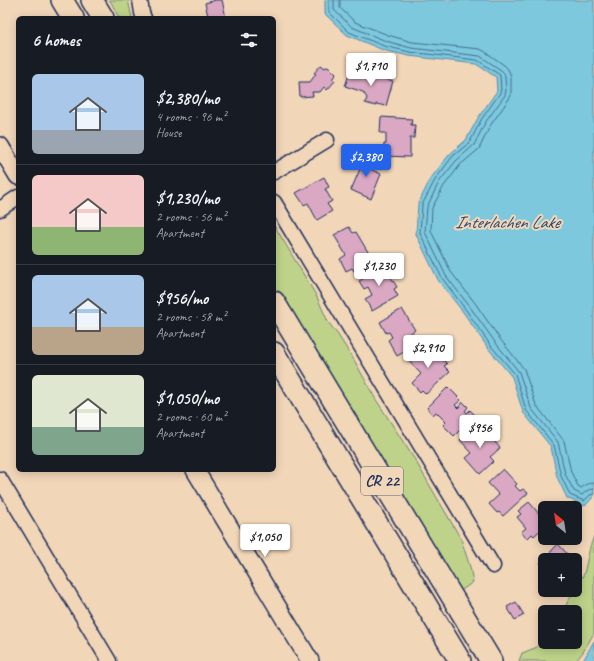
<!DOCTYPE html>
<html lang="en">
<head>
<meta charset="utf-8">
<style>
  body { margin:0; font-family:Caveat,sans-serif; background:#20242c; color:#f1f3f6; height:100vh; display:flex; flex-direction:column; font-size:15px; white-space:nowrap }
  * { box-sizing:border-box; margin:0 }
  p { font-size:13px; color:#9ea1a6 }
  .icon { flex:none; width:22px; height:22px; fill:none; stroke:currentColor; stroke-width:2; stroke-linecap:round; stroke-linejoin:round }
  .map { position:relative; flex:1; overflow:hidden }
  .panel { position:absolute; left:16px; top:16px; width:260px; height:456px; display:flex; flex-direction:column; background:#171b24; border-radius:6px; box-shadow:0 2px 10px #0003 }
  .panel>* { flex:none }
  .needle { width:26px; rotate:330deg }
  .buttons { position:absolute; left:538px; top:501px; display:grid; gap:8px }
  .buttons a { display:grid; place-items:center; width:44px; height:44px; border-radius:6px; background:#171b24; box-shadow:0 2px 10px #0003; font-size:20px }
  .price { position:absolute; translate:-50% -34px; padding:0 9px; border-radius:4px; background:#fff; color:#222; font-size:13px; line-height:26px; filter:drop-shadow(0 1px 2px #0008) }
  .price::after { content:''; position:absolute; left:50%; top:24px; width:12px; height:9px; margin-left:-6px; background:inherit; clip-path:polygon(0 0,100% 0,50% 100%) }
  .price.selected { background:#2563eb; color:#fff }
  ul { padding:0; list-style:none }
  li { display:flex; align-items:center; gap:12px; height:100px; padding:0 16px }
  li+li { border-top:1px solid #363941 }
  li span { display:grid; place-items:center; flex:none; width:112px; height:80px; border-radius:6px; color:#555 }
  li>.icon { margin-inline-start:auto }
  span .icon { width:48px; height:48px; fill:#fffc; stroke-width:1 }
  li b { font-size:17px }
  h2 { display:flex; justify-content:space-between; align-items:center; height:48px; padding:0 16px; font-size:17px }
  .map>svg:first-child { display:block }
  .green { fill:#bed389; stroke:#6c8174 }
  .water { fill:#7dc8dd; stroke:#568baa }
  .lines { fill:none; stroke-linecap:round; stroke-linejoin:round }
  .shore { stroke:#426c91; stroke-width:1 }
  .building { fill:#dba8c4; stroke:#1b2f5e }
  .minor-casing { stroke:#1b2f5e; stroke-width:17 }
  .tertiary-casing { stroke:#1b2f5e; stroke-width:20 }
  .primary-casing { stroke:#1b2f5e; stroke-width:24 }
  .minor { stroke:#f2d6b8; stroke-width:14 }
  .tertiary { stroke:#f2d6b8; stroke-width:17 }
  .primary { stroke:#f2d6b8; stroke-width:21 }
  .labels { text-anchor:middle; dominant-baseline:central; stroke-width:4; stroke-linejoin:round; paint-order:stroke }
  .shield { fill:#f2d6b8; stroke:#5c6179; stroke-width:1 }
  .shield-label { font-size:16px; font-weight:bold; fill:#1b2f5e }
  .water-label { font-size:18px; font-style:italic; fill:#2a4671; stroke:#f2d6b8 }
</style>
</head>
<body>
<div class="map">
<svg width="594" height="661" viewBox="0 0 594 661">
  <rect width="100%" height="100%" fill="#f2d6b8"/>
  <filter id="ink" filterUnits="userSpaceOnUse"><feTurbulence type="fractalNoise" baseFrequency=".025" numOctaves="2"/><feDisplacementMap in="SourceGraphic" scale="8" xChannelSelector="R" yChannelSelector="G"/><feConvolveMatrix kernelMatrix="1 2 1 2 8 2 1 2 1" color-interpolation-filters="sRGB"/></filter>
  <g filter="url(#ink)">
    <g class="green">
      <path d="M109 0H128L132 18H119L111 2Z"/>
      <path d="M274 225 317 297 328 322 338 335 354 360 375 398 415 460 461 539 470 567 473 582 462 590 451 589 274 299Z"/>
      <path d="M594 536V633L583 652 576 661H519L522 653 535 648 545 642H575V612H563L568 601 584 574 590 547Z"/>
    </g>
    <g class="water">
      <path d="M325 0H594V496L585 506 567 498 557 477 551 447 523 412 512 377 488 348 463 312 438 280 416 234 418 204 431 178 449 155 466 140 478 118 497 91 496 77 476 64 409 56 383 50 347 35 325 14Z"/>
      <path d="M594 641V661H583Z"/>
    </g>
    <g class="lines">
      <g class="shore">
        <path d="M329 0V12L349 32 384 46 410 52 477 60 500 75 501 90 500 93 481 120 470 142 452 157 435 180 422 205 420 233 442 278 466 310 491 346 515 374 526 410 554 445 561 476 570 495 584 501 590 495 594 494"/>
        <path d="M334 0V10L352 27 386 41 411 48 480 56 501 70 504 73 505 77 506 90 505 95 485 123 474 145 456 161 439 182 427 207 425 232 446 276 470 307 495 342 519 372 531 408 558 442 565 474 574 491 582 495 588 490 594 489"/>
        <path d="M340 0V8L355 22 388 35 412 42 480 49 484 51 504 65 508 69 511 76V95L509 99 490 126 479 149 460 165 444 186 432 208 431 231 451 272 475 303 500 339 524 369 536 405 564 441 571 472 578 486 581 488 587 484 594 483"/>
      </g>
    </g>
    <g class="building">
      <path d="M216 0H222L226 18H206L208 16 205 3Z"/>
      <path d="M321 65 325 68 328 66 336 74 332 79 335 81 327 90 324 87 320 92H312L313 96 300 97 299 82H310L316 74 314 73Z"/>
      <path d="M358 71 393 81 386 106 376 104V106L365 103 367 98 363 92 345 86 350 72 357 74Z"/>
      <path d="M381 117 412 119 411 125H415L414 138H410V157L383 156 384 144H386V133H380Z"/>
      <path d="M363 154 376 160 372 170 381 174 371 199 351 190 360 169 357 168Z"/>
      <path d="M324 177 329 187 325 189 332 201 327 204 332 211 317 220 308 203 304 205 296 193Z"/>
      <path d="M349 227 353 233 356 232 368 252 361 256 366 264 354 271 352 268 346 271 340 259 346 255 334 235Z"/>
      <path d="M382 263 397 287 394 289 398 296 372 311 365 299 372 295 368 287 364 289 359 281 363 279 361 275Z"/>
      <path d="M402 309 415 330 405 337 408 342 412 339 416 345 397 356 388 340 392 337 389 332 386 333 380 322Z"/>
      <path d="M424 343 439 360 441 358 447 364 444 366 450 372 426 394 422 390 420 392 412 383 421 374 407 359Z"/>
      <path d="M448 387 461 400 455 405 458 408 463 402 468 407 465 411 467 413 470 410 475 415 454 436 443 425 446 422 436 412 433 415 427 408Z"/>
      <path d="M475 426 486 437 491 433 498 440 495 442 500 448 490 457 494 461 480 474 466 458 472 453 460 440Z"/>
      <path d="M503 469 517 484 515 486 520 491 523 489 528 493 503 516 499 512 497 513 489 504 499 495 488 483Z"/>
      <path d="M529 502 540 515 543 512 545 515V526L534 536 532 534 527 539 521 532 526 528 517 517 521 514 518 511Z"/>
      <path d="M558 544 570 557 568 559 569 560H545V568L540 563Z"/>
      <path d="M516 602 524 615 515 620 507 607Z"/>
    </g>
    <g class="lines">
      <defs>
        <g id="minor">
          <path d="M140 0 142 13 144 18"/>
          <path d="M274 172 327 140"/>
          <path d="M274 202 493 566"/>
          <path d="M0 209 18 197"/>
          <path d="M0 479 109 661"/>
        </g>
        <g id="tertiary">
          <path d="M0 146 18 176"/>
          <path d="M195 470 310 661"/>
        </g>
        <g id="primary">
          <path d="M62 0 73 18"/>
          <path d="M92 0 103 18"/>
          <path d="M274 302 491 661"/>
          <path d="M274 353 460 661"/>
        </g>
      </defs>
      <use href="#minor" class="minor-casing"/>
      <use href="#tertiary" class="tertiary-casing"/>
      <use href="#primary" class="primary-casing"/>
      <use href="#minor" class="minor"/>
      <use href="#tertiary" class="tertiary"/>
      <use href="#primary" class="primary"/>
    </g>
  </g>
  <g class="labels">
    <rect class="shield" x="361" y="467" width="42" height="28" rx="3"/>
    <g class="shield-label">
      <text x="382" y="481">CR 22</text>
    </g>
    <g class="water-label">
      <text x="507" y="222">Interlachen Lake</text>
    </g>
  </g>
</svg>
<div class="buttons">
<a><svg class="needle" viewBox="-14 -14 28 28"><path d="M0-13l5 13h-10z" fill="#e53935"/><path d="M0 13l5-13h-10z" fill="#9ea1a6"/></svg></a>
<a>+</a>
<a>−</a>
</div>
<b class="price" style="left:371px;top:87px">$1,710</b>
<b class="price selected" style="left:366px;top:178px">$2,380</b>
<b class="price" style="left:379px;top:287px">$1,230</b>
<b class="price" style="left:428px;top:369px">$2,910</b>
<b class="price" style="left:480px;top:449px">$956</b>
<b class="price" style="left:265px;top:558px">$1,050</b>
<section class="panel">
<h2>6 homes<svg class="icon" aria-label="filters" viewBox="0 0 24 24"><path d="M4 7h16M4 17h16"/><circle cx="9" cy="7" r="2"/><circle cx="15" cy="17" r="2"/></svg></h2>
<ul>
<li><span style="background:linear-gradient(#a9c7e8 70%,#9aa5b1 0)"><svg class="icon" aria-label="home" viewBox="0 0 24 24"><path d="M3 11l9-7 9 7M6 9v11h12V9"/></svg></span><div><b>$2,380/mo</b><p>4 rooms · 96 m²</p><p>House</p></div></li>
<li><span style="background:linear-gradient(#f6c9c9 65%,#8fb573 0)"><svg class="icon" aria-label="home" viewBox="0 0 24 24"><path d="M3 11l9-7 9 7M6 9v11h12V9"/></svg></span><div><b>$1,230/mo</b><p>2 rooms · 56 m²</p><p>Apartment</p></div></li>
<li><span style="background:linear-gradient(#a9c7e8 65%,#b9a48a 0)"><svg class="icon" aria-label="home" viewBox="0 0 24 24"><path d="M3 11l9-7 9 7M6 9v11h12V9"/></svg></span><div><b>$956/mo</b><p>2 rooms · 58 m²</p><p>Apartment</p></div></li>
<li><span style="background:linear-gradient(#dfe7d0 65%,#7fa58c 0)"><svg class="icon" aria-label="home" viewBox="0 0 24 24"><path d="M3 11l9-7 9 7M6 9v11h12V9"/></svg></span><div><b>$1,050/mo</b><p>2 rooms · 60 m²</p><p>Apartment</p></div></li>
</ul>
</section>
</div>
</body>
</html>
